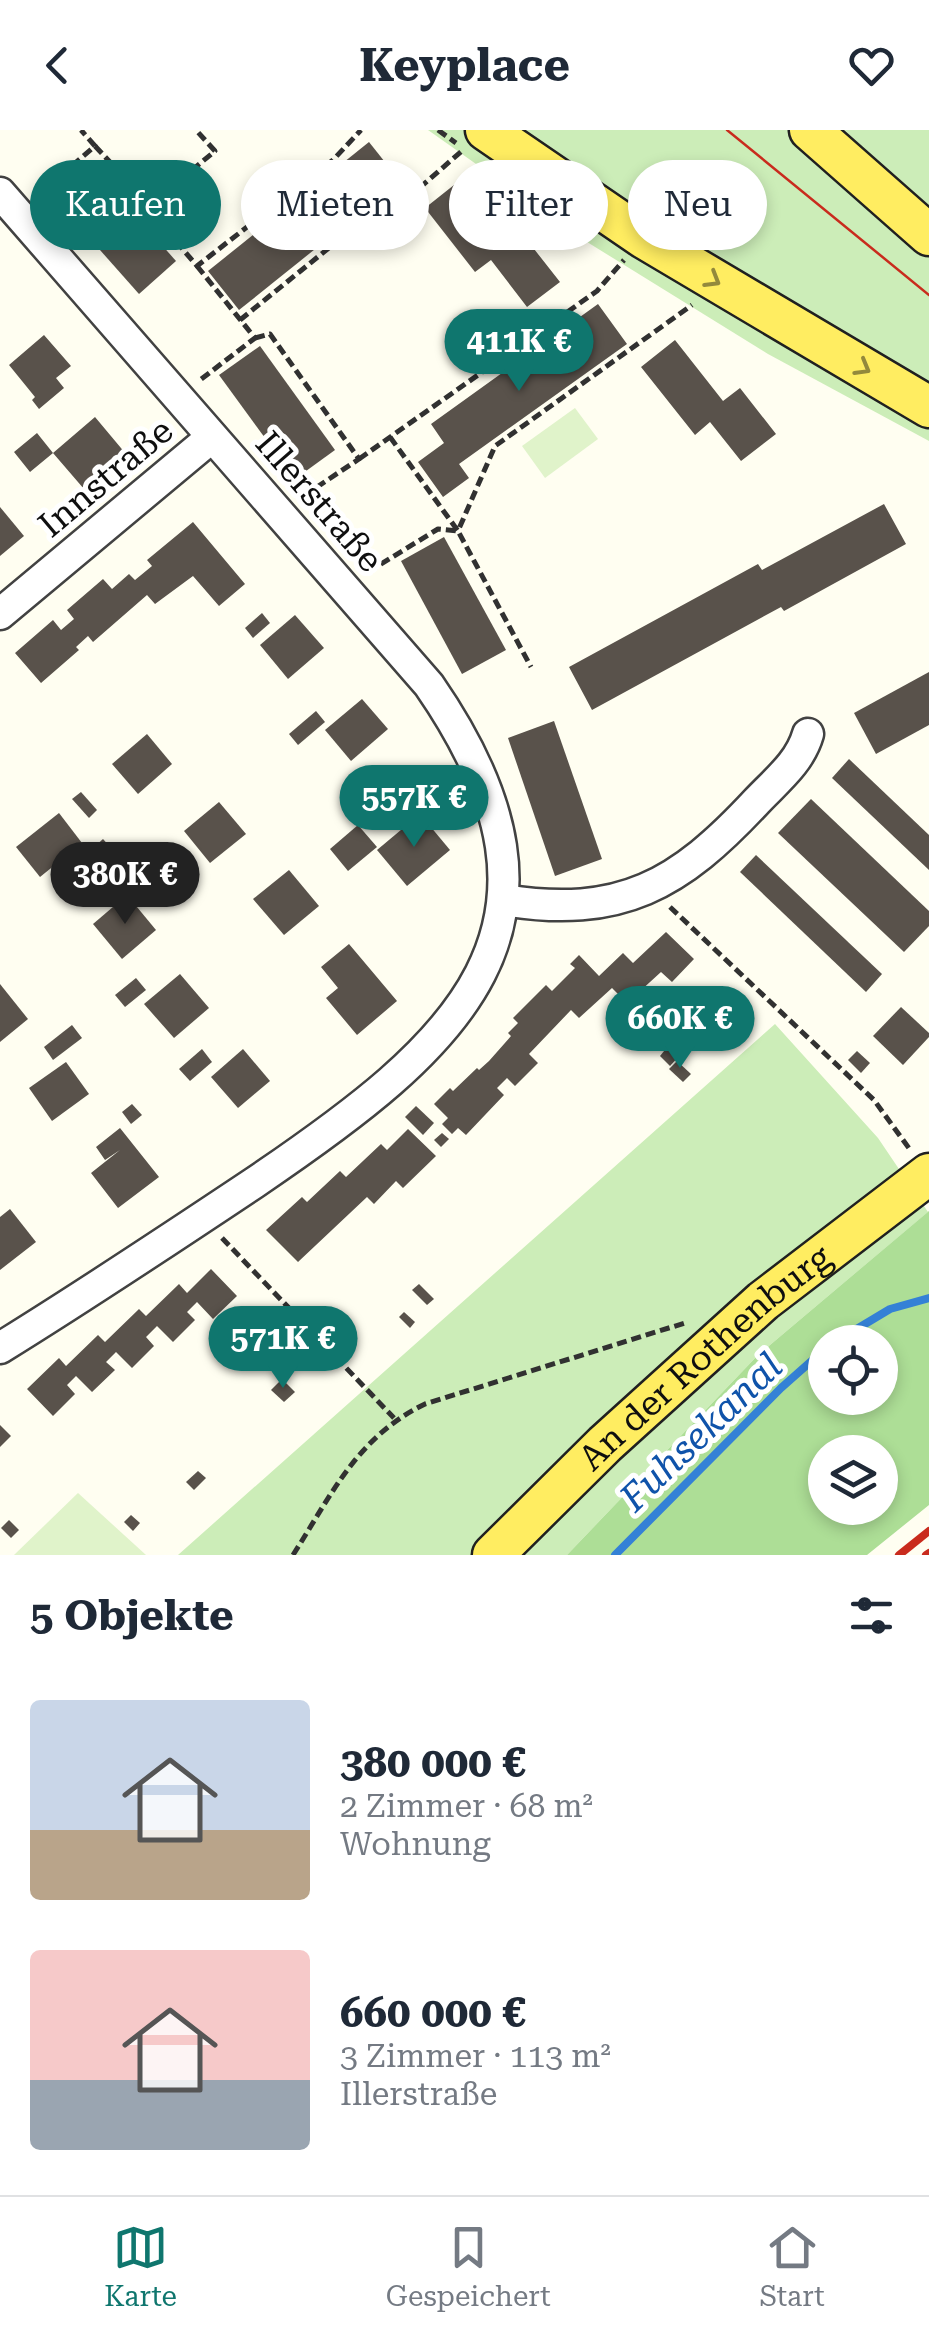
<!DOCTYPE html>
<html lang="de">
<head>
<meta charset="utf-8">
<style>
  body { margin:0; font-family:"Roboto Serif",serif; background:#f6f6f7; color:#1f2937; height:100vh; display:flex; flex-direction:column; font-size:38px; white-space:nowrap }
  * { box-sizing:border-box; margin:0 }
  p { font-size:32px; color:#747a83 }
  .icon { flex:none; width:55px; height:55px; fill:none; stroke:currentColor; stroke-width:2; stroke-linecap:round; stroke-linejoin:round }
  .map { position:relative; height:1425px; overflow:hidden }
  .details { display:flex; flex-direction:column; background:#fff; flex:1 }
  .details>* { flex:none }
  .guide { position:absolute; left:30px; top:30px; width:870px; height:90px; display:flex; gap:20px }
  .tools { position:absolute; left:808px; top:1195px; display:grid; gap:20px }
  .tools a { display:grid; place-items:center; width:90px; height:90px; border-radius:50%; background:#fff; box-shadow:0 5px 15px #0003; font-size:50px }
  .price { position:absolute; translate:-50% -85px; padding:0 22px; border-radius:35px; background:#0f766e; color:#fff; font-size:32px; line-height:65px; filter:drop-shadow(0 2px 5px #0008) }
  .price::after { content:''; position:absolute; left:50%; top:60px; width:30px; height:22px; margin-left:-15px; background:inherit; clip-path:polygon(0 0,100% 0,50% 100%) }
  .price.on { background:#222; color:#fff }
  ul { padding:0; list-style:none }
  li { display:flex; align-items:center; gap:30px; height:250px; padding:0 30px }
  li span { display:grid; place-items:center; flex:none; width:280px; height:200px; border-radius:10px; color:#555 }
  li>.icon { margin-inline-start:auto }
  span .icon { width:120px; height:120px; fill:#fffc; stroke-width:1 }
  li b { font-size:42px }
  h2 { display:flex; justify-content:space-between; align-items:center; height:120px; padding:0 30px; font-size:42px }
  .tag { padding:0 35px; border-radius:45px; background:#fff; box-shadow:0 5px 15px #0003; font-size:35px; line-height:90px }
  .tag.on { background:#0f766e; color:#fff }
  header { display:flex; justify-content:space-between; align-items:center; height:130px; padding:0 30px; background:#fff; font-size:45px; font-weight:700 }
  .tab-bar { display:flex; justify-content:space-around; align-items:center; height:140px; border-top:2px solid #e0e1e3; background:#fff; font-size:28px; color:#747a83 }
  .tab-bar a { display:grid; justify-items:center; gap:5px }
  .tab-bar .on { color:#0f766e }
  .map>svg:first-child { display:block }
  .green { fill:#ccedb8 }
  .forest { fill:#adde96; fill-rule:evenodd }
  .pitch { fill:#e0f3ca }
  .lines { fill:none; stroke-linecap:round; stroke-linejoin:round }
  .stream { stroke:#3481d6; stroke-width:8 }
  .building { fill:#59524b }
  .minor-casing { stroke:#424242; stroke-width:35 }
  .major-casing { stroke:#202020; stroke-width:45 }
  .path { stroke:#313131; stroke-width:5; stroke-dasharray:10 5; stroke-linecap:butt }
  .minor { stroke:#fff; stroke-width:30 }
  .major { stroke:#ffed61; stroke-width:40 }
  .tram { stroke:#c92b1d; stroke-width:2.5 }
  .rail { stroke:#c92b1d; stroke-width:8 }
  .oneway { stroke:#93893c }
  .labels { text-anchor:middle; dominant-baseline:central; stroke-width:10; stroke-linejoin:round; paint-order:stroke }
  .street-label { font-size:35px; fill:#0f0f0f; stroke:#fff }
  .water-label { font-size:38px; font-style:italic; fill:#0f53aa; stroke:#fff }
</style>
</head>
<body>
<header><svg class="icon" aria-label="back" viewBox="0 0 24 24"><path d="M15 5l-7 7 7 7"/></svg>Keyplace<svg class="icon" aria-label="heart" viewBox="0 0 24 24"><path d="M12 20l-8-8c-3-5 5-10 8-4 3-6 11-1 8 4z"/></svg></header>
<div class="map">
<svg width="929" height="1425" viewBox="0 0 929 1425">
  <rect width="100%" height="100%" fill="#fffef1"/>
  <g class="green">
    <path d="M428 0H929V311L768 224 579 107Z"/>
    <path d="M775 894 878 1008 928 1082 758 1225 567 1425H178Z"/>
  </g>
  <path class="forest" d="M929 1081V1375L867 1425H567L758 1225ZM825 1212H880V1268H825ZM825 1322H880V1378H825Z"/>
  <g class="pitch">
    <path d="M575 278 598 309 545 348 522 316Z"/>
    <path d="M78 1363 146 1425H14Z"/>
  </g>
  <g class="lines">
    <g class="stream">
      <path d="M835 1212 890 1179 929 1168"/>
      <path d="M615 1425 781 1258 825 1219"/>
    </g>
  </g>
  <g class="building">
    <path d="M369 12 400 51 239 180 208 141Z"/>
    <path d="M90 34 176 131 139 164 53 67Z"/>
    <path d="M459 51 502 106 516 96 560 152 527 177 491 130 475 142 425 78Z"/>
    <path d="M598 174 627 214 459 334 469 348 443 367 418 332 444 313 431 294Z"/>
    <path d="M44 205 71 236 56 248 64 258 39 279 32 270 35 267 9 235Z"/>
    <path d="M675 210 723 271 740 258 776 304 741 331 710 292 695 305 641 237Z"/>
    <path d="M260 216 335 320 295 349 219 245Z"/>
    <path d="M95 287 126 324 84 359 53 323 30 342 14 322 37 303 53 323Z"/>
    <path d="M884 374 906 414 784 481 781 477 592 580 569 537 758 434 762 440Z"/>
    <path d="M0 377 24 406 0 426Z"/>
    <path d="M193 392 245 454 219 476 193 446 155 474 147 465 93 512 88 506 76 517 79 520 41 553 15 523 53 490 61 500 74 489 67 480 103 449 112 459 129 444 135 450 152 436 147 430Z"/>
    <path d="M444 407 506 520 462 544 401 431Z"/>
    <path d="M262 483 270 493 253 508 245 498Z"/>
    <path d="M295 485 324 518 288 549 260 515Z"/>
    <path d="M929 542V595L876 624 854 583Z"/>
    <path d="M362 569 388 599 351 631 325 600Z"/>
    <path d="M316 581 325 592 298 615 289 604Z"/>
    <path d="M554 591 602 729 555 746 508 608Z"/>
    <path d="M147 604 172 634 138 664 112 634Z"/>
    <path d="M849 629 929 705V740L832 648Z"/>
    <path d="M81 662 97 680 89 688 72 669Z"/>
    <path d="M811 669 929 781V796L904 822 778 703Z"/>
    <path d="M219 672 246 704 210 733 184 701Z"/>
    <path d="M59 683 82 713 40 747 16 717Z"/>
    <path d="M420 684 450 720 407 756 377 720Z"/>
    <path d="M358 695 377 717 348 741 330 719Z"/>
    <path d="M103 709 120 728 109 738 92 719Z"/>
    <path d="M135 725 154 747 144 755 125 733Z"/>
    <path d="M756 725 882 844 866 862 740 742Z"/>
    <path d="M289 740 319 776 284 805 253 769Z"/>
    <path d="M127 765 156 800 122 829 93 794Z"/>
    <path d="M666 802 694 829 672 852 661 842 627 873 612 858 579 888 571 880 529 924 538 933 515 956 507 948 497 958 504 965 466 1005 458 998 452 1004 442 994 448 988 434 974 450 958 453 961 477 938 479 940 489 931 511 906 508 903 518 893 513 888 546 855 552 861 575 838 570 834 579 825 599 846 623 823 633 833Z"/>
    <path d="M349 814 397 871 357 905 326 868 338 858 321 837Z"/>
    <path d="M180 844 209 878 174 908 144 874Z"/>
    <path d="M136 848 146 860 125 877 115 865Z"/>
    <path d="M0 854 28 889 0 912Z"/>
    <path d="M901 877 929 903V907L903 935 873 906Z"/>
    <path d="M72 895 82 908 53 930 44 917Z"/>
    <path d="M669 915 680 925 670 936 660 926Z"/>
    <path d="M202 919 212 932 190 951 179 939Z"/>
    <path d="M243 919 270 951 238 978 211 947Z"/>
    <path d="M857 921 870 933 861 943 848 930Z"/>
    <path d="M677 931 691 944 683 952 669 939Z"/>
    <path d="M66 932 89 964 52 991 29 958Z"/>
    <path d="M132 974 142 985 131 994 122 982Z"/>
    <path d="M416 976 434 993 423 1005 405 987Z"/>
    <path d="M120 998 159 1047 118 1078 91 1043 120 1020 105 1030 96 1017Z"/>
    <path d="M408 999 436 1026 403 1058 396 1051 374 1074 367 1067 298 1132 266 1100 302 1067 307 1072 340 1041 346 1047 381 1014 387 1020Z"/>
    <path d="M442 1003 449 1009 441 1017 434 1010Z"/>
    <path d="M10 1079 36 1112 0 1140V1087Z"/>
    <path d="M211 1139 237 1166 213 1189 197 1172 187 1182 195 1190 173 1212 157 1196 146 1207 154 1216 132 1238 116 1222 106 1232 115 1240 92 1262 76 1246 67 1255 75 1264 53 1286 27 1259 59 1228 66 1236 98 1205 105 1212 139 1179 146 1186 179 1154 187 1163Z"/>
    <path d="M419 1154 434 1169 427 1175 412 1160Z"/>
    <path d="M404 1182 415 1192 410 1198 399 1187Z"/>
    <path d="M282 1249 295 1262 284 1272 271 1260Z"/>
    <path d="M0 1295 11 1306 0 1317Z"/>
    <path d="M198 1341 206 1348 194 1360 186 1352Z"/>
    <path d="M131 1385 140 1393 133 1401 124 1392Z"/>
    <path d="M9 1390 19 1400 11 1408 1 1398Z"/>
  </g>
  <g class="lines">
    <defs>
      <g id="minor">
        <path d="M0 63 429 555C597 798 456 916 254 1053 170 1109 86 1165 0 1218"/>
        <path d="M0 484 212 307"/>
        <path d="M503 770C621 789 679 755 757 671 777 650 800 632 808 604"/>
      </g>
      <g id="major">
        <path d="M486 0 644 108 929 277"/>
        <path d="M810 0 929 105"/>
        <path id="s1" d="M493 1425 605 1314 763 1171 929 1044"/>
      </g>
    </defs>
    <use href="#minor" class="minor-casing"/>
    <use href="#major" class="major-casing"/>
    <g class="path">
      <path d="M438 0 456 13"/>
      <path d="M95 16 150 75 215 21 196 0"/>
      <path d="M38 65 95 16 81 0"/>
      <path d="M150 75 158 90 197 136 333 30 361 0"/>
      <path d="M147 99 158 90"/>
      <path d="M197 136 255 208 200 250"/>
      <path d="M240 190 393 66 416 61 463 20"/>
      <path d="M255 208 270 204 359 329 302 367"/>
      <path d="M390 307 458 401 495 316 692 175"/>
      <path d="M154 317 161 301 159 289"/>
      <path d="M359 329 597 161 624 130"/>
      <path d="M368 442 438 399 458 401 531 537"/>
      <path d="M670 777 874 970 911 1021"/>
      <path d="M222 1108 394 1288"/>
      <path d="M293 1425C332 1364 357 1307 425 1274L688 1192"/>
    </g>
    <use href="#minor" class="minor"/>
    <use href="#major" class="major"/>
    <path class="tram" d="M727 0 929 165"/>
    <g class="rail">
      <path d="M899 1425 929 1401"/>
      <path d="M926 1425 929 1423"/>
    </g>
  </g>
  <defs><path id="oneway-chevron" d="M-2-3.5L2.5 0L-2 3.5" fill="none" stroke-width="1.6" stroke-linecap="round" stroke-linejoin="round" transform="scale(2.5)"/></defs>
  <g class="oneway">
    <use href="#oneway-chevron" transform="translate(713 150) rotate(31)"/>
    <use href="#oneway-chevron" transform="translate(863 238) rotate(30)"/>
  </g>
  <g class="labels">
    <g class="street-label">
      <text transform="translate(106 348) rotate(-40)">Innstraße</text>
      <text transform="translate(319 372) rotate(49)">Illerstraße</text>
      <text stroke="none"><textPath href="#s1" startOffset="290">An der Rothenburg</textPath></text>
    </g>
    <g class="water-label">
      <text transform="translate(701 1302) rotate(-44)">Fuhsekanal</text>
    </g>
  </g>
</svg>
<div class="tools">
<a><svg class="icon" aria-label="locate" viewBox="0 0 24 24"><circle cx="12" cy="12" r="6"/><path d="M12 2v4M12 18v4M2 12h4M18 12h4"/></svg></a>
<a><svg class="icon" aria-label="layers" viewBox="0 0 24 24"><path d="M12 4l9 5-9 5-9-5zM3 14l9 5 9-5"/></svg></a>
</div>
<b class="price" style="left:519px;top:264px">411K €</b>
<b class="price" style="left:414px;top:720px">557K €</b>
<b class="price on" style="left:125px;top:797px">380K €</b>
<b class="price" style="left:680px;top:941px">660K €</b>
<b class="price" style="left:283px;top:1261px">571K €</b>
<div class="guide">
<a class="tag on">Kaufen</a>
<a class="tag">Mieten</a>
<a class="tag">Filter</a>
<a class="tag">Neu</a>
</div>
</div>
<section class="details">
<h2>5 Objekte<svg class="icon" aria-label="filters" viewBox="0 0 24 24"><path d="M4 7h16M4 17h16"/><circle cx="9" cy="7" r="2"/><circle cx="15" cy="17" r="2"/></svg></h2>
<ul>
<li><span style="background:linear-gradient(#c9d6e8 65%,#b9a48a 0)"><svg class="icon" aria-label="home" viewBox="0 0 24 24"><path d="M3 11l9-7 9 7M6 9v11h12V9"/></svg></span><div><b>380 000 €</b><p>2 Zimmer · 68 m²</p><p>Wohnung</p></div></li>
<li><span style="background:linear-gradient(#f6c9c9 65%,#9aa5b1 0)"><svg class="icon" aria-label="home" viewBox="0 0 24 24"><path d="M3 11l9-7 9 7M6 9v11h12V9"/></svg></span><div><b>660 000 €</b><p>3 Zimmer · 113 m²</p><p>Illerstraße</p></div></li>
</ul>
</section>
<nav class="tab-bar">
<a class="on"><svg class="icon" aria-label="map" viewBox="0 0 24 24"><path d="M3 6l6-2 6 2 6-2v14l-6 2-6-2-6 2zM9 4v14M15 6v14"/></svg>Karte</a>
<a><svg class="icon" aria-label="saved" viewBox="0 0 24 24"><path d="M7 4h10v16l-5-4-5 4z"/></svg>Gespeichert</a>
<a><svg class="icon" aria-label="home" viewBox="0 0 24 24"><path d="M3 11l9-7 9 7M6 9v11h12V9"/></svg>Start</a>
</nav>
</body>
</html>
